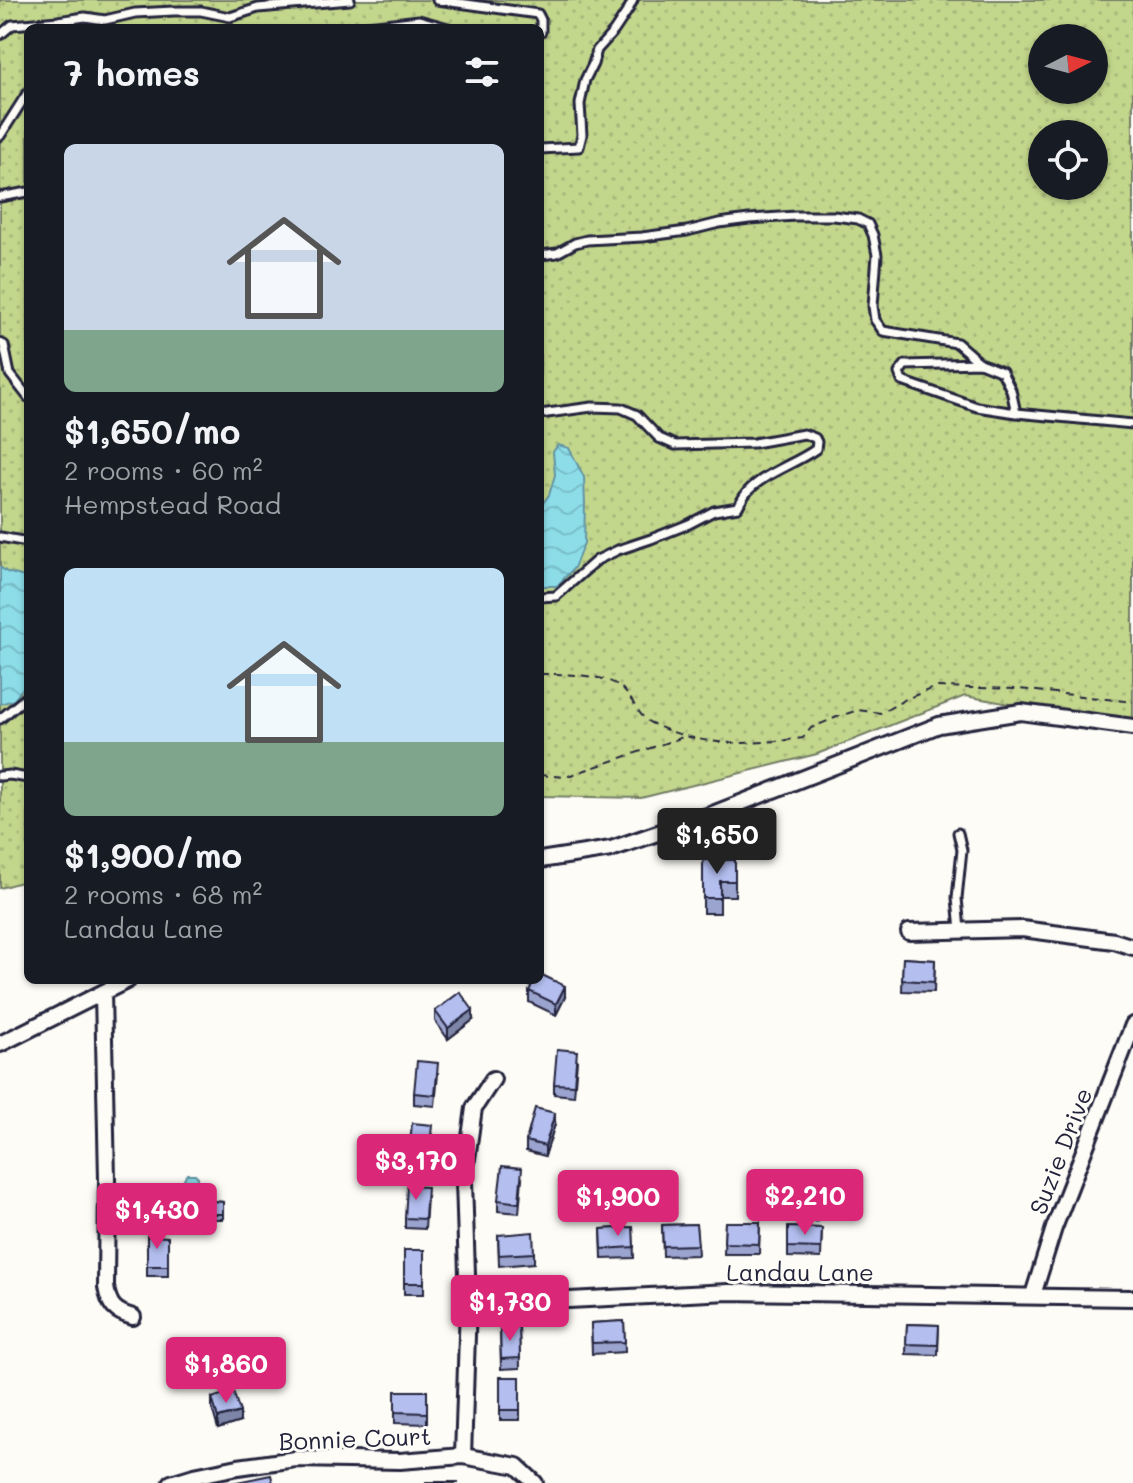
<!DOCTYPE html>
<html lang="en">
<head>
<meta charset="utf-8">
<style>
  body { margin:0; font-family:Mali,sans-serif; background:#20242c; color:#f1f3f6; height:100vh; display:flex; flex-direction:column; font-size:30px; white-space:nowrap }
  * { box-sizing:border-box; margin:0 }
  p { font-size:26px; color:#9ea1a6 }
  .icon { flex:none; width:44px; height:44px; fill:none; stroke:currentColor; stroke-width:2; stroke-linecap:round; stroke-linejoin:round }
  .map { position:relative; flex:1; overflow:hidden }
  .details { position:absolute; left:24px; top:24px; width:520px; height:960px; display:flex; flex-direction:column; background:#171b24; border-radius:12px; box-shadow:0 2px 6px #0004 }
  .details>* { flex:none }
  .needle { width:52px; rotate:84deg }
  .fabs { position:absolute; left:1028px; top:24px; display:grid; gap:16px }
  .fabs a { display:grid; place-items:center; width:80px; height:80px; border-radius:50%; background:#171b24; box-shadow:0 2px 6px #0004; font-size:40px }
  .price { position:absolute; translate:-50% -68px; padding:0 18px; border-radius:8px; background:#db2777; color:#fff; font-size:26px; line-height:52px; filter:drop-shadow(0 2px 4px #0008) }
  .price::after { content:''; position:absolute; left:50%; top:48px; width:24px; height:18px; margin-left:-12px; background:inherit; clip-path:polygon(0 0,100% 0,50% 100%) }
  .price.on { background:#222; color:#fff }
  ul { padding:0; list-style:none }
  li { display:grid; align-content:center; gap:16px; height:424px; padding:0 40px }
  li span { display:grid; place-items:center; height:248px; border-radius:12px; color:#555 }
  li>.icon { margin-inline-start:auto }
  span .icon { width:144px; height:144px; fill:#fffc; stroke-width:1 }
  li b { font-size:34px }
  h2 { display:flex; justify-content:space-between; align-items:center; height:96px; padding:0 40px; font-size:34px }
  .map>svg:first-child { display:block }
  .grass { fill:url(#grass-dots); stroke:#727c64; stroke-width:2; fill-rule:evenodd }
  .water { fill:url(#water-waves); stroke:#6292a3; stroke-width:2 }
  .lines { fill:none; stroke-linecap:round; stroke-linejoin:round }
  .service-casing { stroke:#22223b; stroke-width:13 }
  .minor-casing { stroke:#22223b; stroke-width:20 }
  .path { stroke:#22223b; stroke-width:2; stroke-dasharray:8 6; stroke-linecap:butt }
  .service { stroke:#fdfcf7; stroke-width:7 }
  .minor { stroke:#fdfcf7; stroke-width:14 }
  .wall { fill:#9ba4ce; stroke:#22223b; stroke-width:2 }
  .shaded-wall { fill:#7e86a8; stroke:#22223b; stroke-width:2 }
  .building { fill:#b4bff0; stroke:#22223b; stroke-width:2 }
  .labels { text-anchor:middle; dominant-baseline:central; stroke-width:6; stroke-linejoin:round; paint-order:stroke }
  .street-label { font-size:24px; fill:#22223b; stroke:#fdfcf7 }
</style>
</head>
<body>
<div class="map">
<svg width="1133" height="1483" viewBox="0 0 1133 1483">
  <defs>
    <pattern id="grass-dots" width="8" height="8" patternUnits="userSpaceOnUse" patternTransform="scale(2)"><rect width="8" height="8" fill="#c2d78c"/><path d="M2 2h.1M6 6h.1" fill="none" stroke="#a6b87a" stroke-width="1.8" stroke-linecap="round"/></pattern>
    <pattern id="water-waves" width="16" height="10" patternUnits="userSpaceOnUse" patternTransform="scale(2)"><rect width="16" height="10" fill="#8cdde8"/><path d="M0 5q4-4 8 0t8 0" fill="none" stroke="#78bdc8"/></pattern>
  </defs>
  <rect width="100%" height="100%" fill="#fdfcf7"/>
  <filter id="ink" filterUnits="userSpaceOnUse"><feTurbulence type="fractalNoise" baseFrequency=".0125" numOctaves="2"/><feDisplacementMap in="SourceGraphic" scale="16" xChannelSelector="R" yChannelSelector="G"/><feConvolveMatrix kernelMatrix="1 2 1 2 8 2 1 2 1" color-interpolation-filters="sRGB"/></filter>
  <g filter="url(#ink)">
    <path class="grass" d="M0 0H1133V726L965 696 817 754 641 798 540 796V28H28V880L0 888ZM1042 38H1094V90H1042ZM1042 134H1094V186H1042Z"/>
    <g class="water">
      <path d="M558 445 569 448 584 477 585 505 584 543 574 568 557 586H540V507L549 495 555 475 553 452Z"/>
      <path d="M0 567 7 572 28 578V681L14 700 0 704Z"/>
      <path d="M187 1174H195L198 1177 197 1193 195 1198 191 1200 185 1197C182 1190 182 1179 187 1174Z"/>
      <path d="M794 1208 818 1209V1222L793 1221Z"/>
    </g>
    <g class="lines">
      <defs>
        <g id="service">
          <path d="M437 0 538 14 541 20V32H540"/>
          <path d="M351 28 419 20 448 28"/>
          <path d="M0 35 12 25 58 21 85 17 105 20 135 13 174 11H201L230 17 258 8 350 0"/>
          <path d="M0 136 28 92"/>
          <path d="M540 149 579 147 582 135 580 104 585 80 593 64 597 50 614 31 628 10 633 0"/>
          <path d="M0 197 28 192"/>
          <path d="M540 255 557 253 575 243 587 240 642 237 687 231 719 223 749 219 796 216H834L858 219 868 224 873 235 877 255 873 306 875 320 883 331 957 343 980 363"/>
          <path d="M0 343 4 345 10 374 28 397"/>
          <path d="M1016 413 1011 390 1002 372 980 363 905 365 899 373 902 381 977 407 1016 413 1133 424"/>
          <path d="M540 414 592 407 621 408 637 415 659 438 675 445 754 443 804 434 815 438 817 442 816 449C795 464 767 472 749 490 744 495 741 501 738 507L714 511 689 524 651 539 618 550 597 560 556 596 540 597"/>
          <path d="M0 537 28 542"/>
          <path d="M0 719 28 696"/>
          <path d="M0 776 10 775 28 778"/>
          <path d="M958 833 962 850 957 898 960 930"/>
        </g>
        <g id="minor">
          <path d="M540 860 611 849 710 815 939 725 1021 712 1133 727"/>
          <path d="M909 932 1022 929 1114 941 1133 947"/>
          <path d="M103 993 107 1179 106 1287C109 1306 115 1312 133 1317"/>
          <path d="M0 1044 128 980"/>
          <path d="M1033 1295 1054 1228 1133 1025"/>
          <path d="M468 1305 729 1292 1133 1298"/>
          <path d="M463 1456 468 1305 464 1181 474 1108 493 1079"/>
          <path d="M171 1483 194 1476 238 1467 296 1459 400 1461 463 1456 517 1466 535 1483"/>
        </g>
      </defs>
      <use href="#service" class="service-casing"/>
      <use href="#minor" class="minor-casing"/>
      <g class="path">
        <path d="M540 674C560 674 603 674 619 686 632 695 637 716 651 723 703 748 747 745 803 738L811 728 837 717 858 710 881 713 906 699 936 687 1020 689 1133 702"/>
        <path d="M540 775 565 777 683 737"/>
      </g>
      <use href="#service" class="service"/>
      <use href="#minor" class="minor"/>
    </g>
    <g class="wall">
      <path d="M703 860H735V896H720V913H703Z"/>
      <path d="M903 958 935 960 934 992 902 991Z"/>
      <path d="M529 991 565 997 556 1015 529 1002Z"/>
      <path d="M435 1011 473 1020 448 1039 435 1021Z"/>
      <path d="M577 1061 574 1096 554 1094V1084Z"/>
      <path d="M438 1074 435 1106 414 1104V1093Z"/>
      <path d="M555 1124 545 1156 526 1151V1141Z"/>
      <path d="M432 1135 429 1167 409 1165V1154Z"/>
      <path d="M522 1179 519 1213 498 1211V1200Z"/>
      <path d="M427 1197 425 1229 405 1228V1218Z"/>
      <path d="M212 1201 223 1202V1219H212Z"/>
      <path d="M725 1222H760L759 1254H724Z"/>
      <path d="M696 1224 698 1255 663 1256 662 1225Z"/>
      <path d="M633 1227 634 1258 602 1259 601 1229Z"/>
      <path d="M788 1227 822 1228 821 1258 788 1257Z"/>
      <path d="M498 1235 534 1253V1263L499 1266Z"/>
      <path d="M147 1236 168 1237V1276H147Z"/>
      <rect x="404" y="1250" width="20" height="44"/>
      <path d="M624 1321 625 1352 592 1354 591 1323Z"/>
      <path d="M907 1324 939 1325 938 1355 906 1354Z"/>
      <path d="M500 1327H519L520 1368 501 1369Z"/>
      <rect x="500" y="1377" width="20" height="43"/>
      <path d="M395 1391H427V1424L395 1423Z"/>
      <path d="M212 1398 240 1422 218 1429 212 1408Z"/>
    </g>
    <g class="shaded-wall">
      <path d="M565 986V997L556 1015V1004Z"/>
      <path d="M473 1010V1020L448 1039V1028Z"/>
      <path d="M555 1113V1124L545 1156V1146Z"/>
      <path d="M240 1412V1422L218 1429V1418Z"/>
    </g>
    <g class="building">
      <path d="M703 860H735V881H720V898H703Z"/>
      <path d="M903 958 935 960 934 982 902 980Z"/>
      <path d="M540 974 565 986 556 1004 529 991 534 980H540Z"/>
      <path d="M460 992 473 1010 448 1028 435 1011Z"/>
      <path d="M557 1049 577 1051 574 1085 554 1084Z"/>
      <path d="M417 1061 438 1063 435 1095 414 1093Z"/>
      <path d="M535 1108 555 1113 545 1146 526 1141Z"/>
      <path d="M412 1123 432 1125 429 1157 409 1154Z"/>
      <path d="M502 1166 522 1168 519 1203 498 1200Z"/>
      <path d="M407 1186 427 1187 425 1219 405 1218Z"/>
      <path d="M212 1201 223 1202V1214H212Z"/>
      <path d="M725 1222H760L759 1244 724 1243Z"/>
      <path d="M696 1224 698 1245 663 1246 662 1225Z"/>
      <path d="M633 1227 634 1247 602 1249 601 1229Z"/>
      <path d="M788 1227 822 1228 821 1248 788 1247Z"/>
      <path d="M533 1232 534 1253 499 1255 498 1235Z"/>
      <path d="M147 1236 168 1237V1266H147Z"/>
      <rect x="404" y="1250" width="20" height="33"/>
      <path d="M624 1321 625 1342 592 1343 591 1323Z"/>
      <path d="M907 1324 939 1325 938 1345 906 1344Z"/>
      <path d="M500 1327H519L520 1358 501 1359Z"/>
      <rect x="500" y="1377" width="20" height="33"/>
      <path d="M233 1391 240 1412 218 1418 212 1398Z"/>
      <path d="M395 1391H427V1413L395 1412Z"/>
      <path d="M271 1475 273 1483H232Z"/>
      <rect x="426" y="1482" width="32" height="1"/>
    </g>
  </g>
  <g class="labels">
    <g class="street-label">
      <text transform="translate(1060 1151) rotate(-69)">Suzie Drive</text>
      <text x="800" y="1271">Landau Lane</text>
      <text transform="translate(355 1438) rotate(-2)">Bonnie Court</text>
    </g>
  </g>
</svg>
<div class="fabs">
<a><svg class="needle" viewBox="-14 -14 28 28"><path d="M0-13l5 13h-10z" fill="#e53935"/><path d="M0 13l5-13h-10z" fill="#9ea1a6"/></svg></a>
<a><svg class="icon" aria-label="locate" viewBox="0 0 24 24"><circle cx="12" cy="12" r="6"/><path d="M12 2v4M12 18v4M2 12h4M18 12h4"/></svg></a>
</div>
<b class="price on" style="left:717px;top:876px">$1,650</b>
<b class="price" style="left:416px;top:1202px">$3,170</b>
<b class="price" style="left:805px;top:1237px">$2,210</b>
<b class="price" style="left:618px;top:1238px">$1,900</b>
<b class="price" style="left:157px;top:1251px">$1,430</b>
<b class="price" style="left:510px;top:1343px">$1,730</b>
<b class="price" style="left:226px;top:1405px">$1,860</b>
<section class="details">
<h2>7 homes<svg class="icon" aria-label="filters" viewBox="0 0 24 24"><path d="M4 7h16M4 17h16"/><circle cx="9" cy="7" r="2"/><circle cx="15" cy="17" r="2"/></svg></h2>
<ul>
<li><span style="background:linear-gradient(#c9d6e8 75%,#7fa58c 0)"><svg class="icon" aria-label="home" viewBox="0 0 24 24"><path d="M3 11l9-7 9 7M6 9v11h12V9"/></svg></span><div><b>$1,650/mo</b><p>2 rooms · 60 m²</p><p>Hempstead Road</p></div></li>
<li><span style="background:linear-gradient(#bfe0f5 70%,#7fa58c 0)"><svg class="icon" aria-label="home" viewBox="0 0 24 24"><path d="M3 11l9-7 9 7M6 9v11h12V9"/></svg></span><div><b>$1,900/mo</b><p>2 rooms · 68 m²</p><p>Landau Lane</p></div></li>
</ul>
</section>
</div>
</body>
</html>
